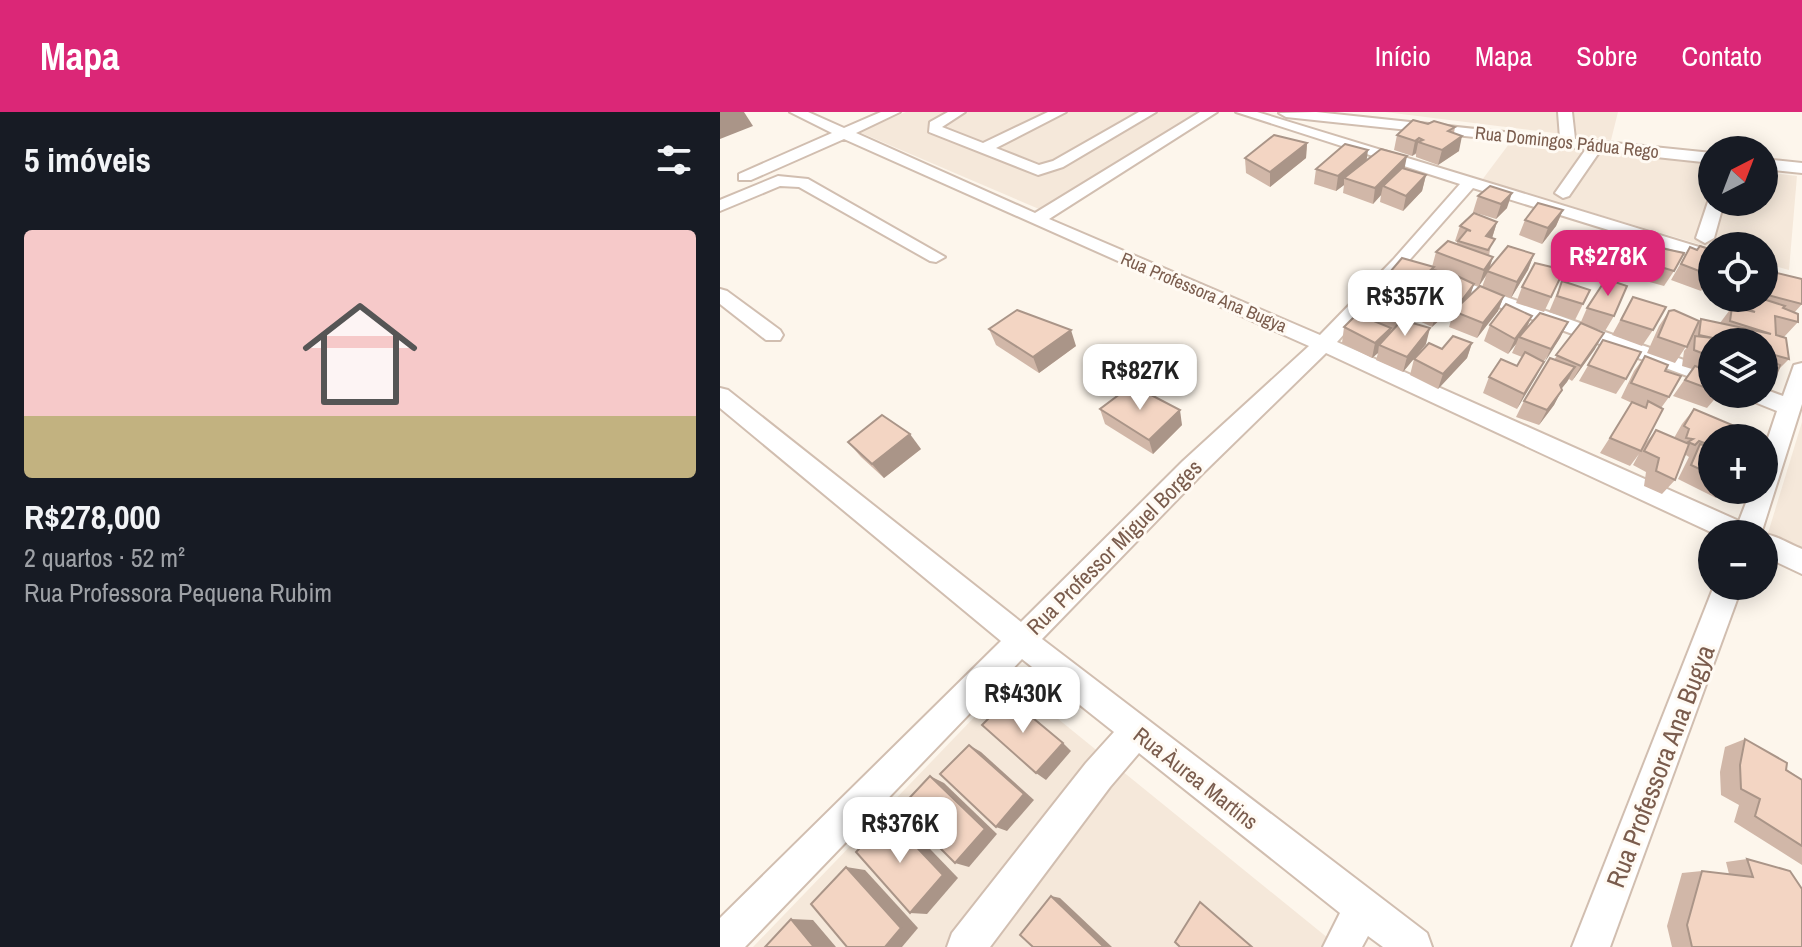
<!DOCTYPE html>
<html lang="pt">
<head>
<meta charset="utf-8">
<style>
  body { margin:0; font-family:"Archivo Narrow",sans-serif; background:#20242c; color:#f1f3f6; height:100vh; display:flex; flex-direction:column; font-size:30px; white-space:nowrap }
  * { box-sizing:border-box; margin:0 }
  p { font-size:26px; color:#9ea1a6 }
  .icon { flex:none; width:44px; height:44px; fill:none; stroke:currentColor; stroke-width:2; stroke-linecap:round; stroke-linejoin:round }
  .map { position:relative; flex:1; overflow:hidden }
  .details { display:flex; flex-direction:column; background:#171b24; width:720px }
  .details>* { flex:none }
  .needle { width:52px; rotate:42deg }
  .fabs { position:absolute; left:978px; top:24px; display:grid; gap:16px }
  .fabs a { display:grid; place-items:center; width:80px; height:80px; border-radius:50%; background:#171b24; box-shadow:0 4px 20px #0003; font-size:40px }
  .price { position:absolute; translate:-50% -68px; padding:0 18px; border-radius:16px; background:#fff; color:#222; font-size:26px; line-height:52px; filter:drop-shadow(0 2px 4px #0008) }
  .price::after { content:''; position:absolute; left:50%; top:48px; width:24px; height:18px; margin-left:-12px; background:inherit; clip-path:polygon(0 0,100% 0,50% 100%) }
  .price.on { background:#db2777; color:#fff }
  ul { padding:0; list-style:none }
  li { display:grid; align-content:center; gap:16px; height:424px; padding:0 24px }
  li span { display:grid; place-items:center; height:248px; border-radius:8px; color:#555 }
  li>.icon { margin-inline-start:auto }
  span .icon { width:144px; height:144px; fill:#fffc; stroke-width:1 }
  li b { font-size:34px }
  h2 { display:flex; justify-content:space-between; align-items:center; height:96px; padding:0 24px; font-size:34px }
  header { display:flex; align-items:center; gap:48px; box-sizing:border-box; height:112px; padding:0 40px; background:#db2777; color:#fff }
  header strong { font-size:38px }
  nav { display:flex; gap:44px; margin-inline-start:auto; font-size:28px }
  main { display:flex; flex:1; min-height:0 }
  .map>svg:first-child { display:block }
  .residential { fill:#f5e8da }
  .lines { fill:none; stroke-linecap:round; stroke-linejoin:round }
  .minor-casing { stroke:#d1beb0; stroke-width:4 }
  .minor { fill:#fff; fill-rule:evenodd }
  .wall { fill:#d1b7a8; fill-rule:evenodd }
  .shaded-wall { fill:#aa9588 }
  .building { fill:#f3d5c3; stroke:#aa9588; stroke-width:2 }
  .labels { text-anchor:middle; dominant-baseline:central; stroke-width:6; stroke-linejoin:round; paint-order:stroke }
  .far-street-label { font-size:18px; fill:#7a5c4d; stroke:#fffaf3 }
  .street-label { font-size:22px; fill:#7a5c4d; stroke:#fffaf3 }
  .near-street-label { font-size:26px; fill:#7a5c4d; stroke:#fffaf3 }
</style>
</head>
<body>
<header>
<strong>Mapa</strong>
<nav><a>Início</a><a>Mapa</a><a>Sobre</a><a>Contato</a></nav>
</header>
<main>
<section class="details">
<h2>5 imóveis<svg class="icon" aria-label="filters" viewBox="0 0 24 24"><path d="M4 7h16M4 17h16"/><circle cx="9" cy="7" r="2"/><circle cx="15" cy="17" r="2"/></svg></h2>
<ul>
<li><span style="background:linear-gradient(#f6c9c9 75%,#c2b280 0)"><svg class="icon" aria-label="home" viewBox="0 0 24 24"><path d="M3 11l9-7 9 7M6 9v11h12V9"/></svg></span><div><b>R$278,000</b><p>2 quartos · 52 m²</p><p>Rua Professora Pequena Rubim</p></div></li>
</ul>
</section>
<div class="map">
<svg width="1082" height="835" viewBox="0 0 1082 835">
  <rect width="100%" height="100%" fill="#fdf6ec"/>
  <g class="residential">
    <path d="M186 0H480L319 97 139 20Z"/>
    <path d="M665 0H898L891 28Z"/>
    <path d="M792 28 992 53V90H1044V60L1077 64 1069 158 1044 151V134L992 136 762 68Z"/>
    <path d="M1082 310V436L1048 421Z"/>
    <path d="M290 568 619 835H33Z"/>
  </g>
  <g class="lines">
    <defs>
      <g id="minor">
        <path d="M70 0H88L124 16 161 0H180L136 21 315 101 480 0H497L329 107 600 223 673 148 740 72 516 0H537L992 139V150L753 76 617 230 1019 409 1031 378H1044V338L1057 299 1027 287 1024 282H1044V277L1063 284 1074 253 1082 251V292L1041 422C1055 422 1069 432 1082 437V462L1044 444V422H995L606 241 481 363 322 527 707 821 712 835H663L648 824 642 835H603L620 801 419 641 390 675 270 835H227L232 821 366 651 394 620 302 547 25 835H0V806L281 529 0 296V276L8 278 301 510 463 349 589 234 124 27 31 68H19V62L112 21Z"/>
        <path d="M228 0H245L222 15 263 31 328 0H346L276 36 319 53 333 49 419 0H436L343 55 318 63 209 20 210 10Z"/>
        <path d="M596 0 840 26 838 0H852L855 27 992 41V51L880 39 849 84 843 86 835 81 866 37 566 5 559 1Z"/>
        <path d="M1044 47 1082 51V61L1044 57Z"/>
        <path d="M58 64 88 67 225 145 216 150 210 149 79 75 60 74 0 99V88Z"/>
        <path d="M992 86V90H1004L994 126 985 131 976 126 988 90Z"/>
        <path d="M750 172 992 258V273L743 182 741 178Z"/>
        <path d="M0 177 7 179 60 218 63 223 60 228H46L0 192Z"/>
        <path d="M994 474H1022L890 835H852Z"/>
      </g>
    </defs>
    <use href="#minor" class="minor-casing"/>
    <use href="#minor" class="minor"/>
  </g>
  <g class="wall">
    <path d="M708 12 735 15 734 21 739 39 718 53 696 45V42L692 44 674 38 677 23Z"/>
    <path d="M587 31 586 46 550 75 526 61 525 46Z"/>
    <path d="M647 48 706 63 702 79 683 99 660 90 661 83 653 92 623 81 624 73 616 79 594 72 596 57Z"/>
    <path d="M770 74 787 96 776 107 753 100 758 84Z"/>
    <path d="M843 98 836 114 822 132 799 123 805 108Z"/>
    <path d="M777 110 772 126 769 144 773 145 769 157 814 142 808 158 791 186 768 178 784 184 778 199 757 226 729 215 733 202 727 199 726 202 712 215 693 206 689 210 706 232 683 260 656 248 658 241 652 246 622 231 624 215 643 204 645 190 675 183 676 180 666 176 670 160 712 155 716 140 737 132V130L735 129 740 114ZM766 164 762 175 750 183 754 172 759 174Z"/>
    <path d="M919 121 935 125 912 166 884 157 879 166 856 157 864 142 892 141 916 127Z"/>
    <path d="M970 135 977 138H992V184L984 181 990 166 981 179 951 168Z"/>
    <path d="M924 150 954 159 944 174 915 166Z"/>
    <path d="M844 158 824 200 796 191 802 175Z"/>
    <path d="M1044 158 1082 192 1074 201 1078 210 1064 225 1069 247 1057 259 1055 266 1044 278V230H992V282H999L987 296 953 284 972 257 962 254 964 239 969 233V230L955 251 927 241 939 214 949 199 977 213 981 207 1000 211 1012 195 1016 196 1017 194 1019 186H1044Z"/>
    <path d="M842 169 870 178 855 208 829 200Z"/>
    <path d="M913 185 933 218 922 234 892 223Z"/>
    <path d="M998 186H1017L1013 191Z"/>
    <path d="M867 196 894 204 885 219 870 215 875 237 852 269 849 267 842 276 834 293 819 313 796 305 804 289 860 212Z"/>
    <path d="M812 204 806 217 848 210 840 226 822 252 797 297 763 281 769 265 797 254 802 245 792 241 796 232 788 242 764 229 770 213Z"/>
    <path d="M269 217 356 234 319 261 276 233Z"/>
    <path d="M883 228 906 267 896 282 859 269Z"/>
    <path d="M752 231 747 246 718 277 690 263 694 247 722 237Z"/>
    <path d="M925 244 945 259 949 285 941 296 925 332 936 318 954 326 962 312 974 297 992 326V378H1004L996 386 958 367 969 345 966 343 963 346 955 368 942 382 924 374 926 360 913 353 919 342 910 354 880 341 912 291 901 286 914 259Z"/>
    <path d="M380 297 462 313 433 342 385 312Z"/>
    <path d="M128 330 201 337 164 366 141 345Z"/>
    <path d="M1025 627 1082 668V753L1014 710 1019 693 1001 683 1000 660 1005 635Z"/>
    <path d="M1027 747 1082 835H952L947 814 962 761 982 759 1009 762 1006 750Z"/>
  </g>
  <g class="shaded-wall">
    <path d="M0 0H24L33 14 0 27Z"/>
    <path d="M742 24 739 39 718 53 722 38Z"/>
    <path d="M699 26 696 41 692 44 695 29Z"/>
    <path d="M587 31 586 46 550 75V60Z"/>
    <path d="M648 38 646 53 624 66V73L616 79 618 64Z"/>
    <path d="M687 44 684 59 663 74 661 83 653 92 655 76Z"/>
    <path d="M706 63 702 79 683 99 686 84Z"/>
    <path d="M792 81 787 96 776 107 781 92Z"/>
    <path d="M843 98 836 114 822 132 828 116Z"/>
    <path d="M777 110 772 126 766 124Z"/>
    <path d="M814 142 808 158 791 186 797 170Z"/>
    <path d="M773 145 768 160 759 174 764 158Z"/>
    <path d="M714 155 710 171H700L697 182 696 171Z"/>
    <path d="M732 163 728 179 721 180 718 190 715 194 719 179Z"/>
    <path d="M754 172 749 187 737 203 742 188Z"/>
    <path d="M784 184 778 199 757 226 763 211Z"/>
    <path d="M731 186 726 202 712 215 717 199Z"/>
    <path d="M696 190 693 206 679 220 683 204Z"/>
    <path d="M812 204 805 219 799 225 796 232 788 242 795 227Z"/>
    <path d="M848 210 840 226 823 253 831 237Z"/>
    <path d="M671 216 668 232 659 233 658 241 652 246 655 231Z"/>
    <path d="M710 216 706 232 683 260 687 245Z"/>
    <path d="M351 218 356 234 319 261 313 245Z"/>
    <path d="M884 221 875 237 852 269 861 254Z"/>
    <path d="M752 231 747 246 718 277 723 262Z"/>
    <path d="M824 250 816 265 797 297 804 282Z"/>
    <path d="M855 255 847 270 832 288 840 273Z"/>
    <path d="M842 278 834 293 819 313 827 298Z"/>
    <path d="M460 298 462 313 433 342 429 328Z"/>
    <path d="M190 322 201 337 164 366 152 352Z"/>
    <path d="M343 631 351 639 326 668 316 661Z"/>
    <path d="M249 633 261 640 314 688 287 719 276 715Z"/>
    <path d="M210 664 224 671 277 722 249 755 235 751Z"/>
    <path d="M169 706 185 711 238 766 207 802 190 801Z"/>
    <path d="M126 755 145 758 198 816 182 835H165Z"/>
    <path d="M331 784 340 786 392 835H384Z"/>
    <path d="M71 807 93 808 116 835H94Z"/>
  </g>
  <g class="building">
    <path d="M693 8 708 12 714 9 735 15 728 19 742 24 722 38 698 30 703 28 699 26 695 29 677 23Z"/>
    <path d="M554 23 587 31 550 60 525 46Z"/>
    <path d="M625 32 648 38 618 64 596 57Z"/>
    <path d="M661 37 687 44 655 76 624 66Z"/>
    <path d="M682 56 706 63 686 84 663 74Z"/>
    <path d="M770 74 792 81 781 92 758 84Z"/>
    <path d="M818 91 843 98 828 116 805 108Z"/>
    <path d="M754 101 777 110 766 124 775 127 768 138 738 129 747 118 751 119 740 114Z"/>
    <path d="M919 121 935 125 921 151 892 141 905 123 917 127Z"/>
    <path d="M873 126 895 133 888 150 864 142Z"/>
    <path d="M728 129 773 145 764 158 716 140Z"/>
    <path d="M788 134 814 142 797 170 767 159Z"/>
    <path d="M980 134 992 138V164L961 152 970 135 977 138Z"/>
    <path d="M936 135 964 141 954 159 924 150Z"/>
    <path d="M682 146 714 155 696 171 731 186 717 199 696 190 683 204 645 190 658 177 690 189 675 181 688 167 670 160Z"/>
    <path d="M815 151 844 158 831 185 802 175Z"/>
    <path d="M714 158 732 163 719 179 700 171Z"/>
    <path d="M1044 158 1082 167V192L1044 182Z"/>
    <path d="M735 163 754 172 742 188 721 180Z"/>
    <path d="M886 167 907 174 894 204 867 196Z"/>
    <path d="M842 169 870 178 863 192 837 184Z"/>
    <path d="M760 174 784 184 763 211 733 199Z"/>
    <path d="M913 185 946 195 933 218 901 208Z"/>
    <path d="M1025 186H1040L1065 194 1063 196 1078 202V210L1055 204 1056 223 1066 226 1069 247 1044 240V230H992V245L974 238 975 224 993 226 979 223 981 207 1051 222 1010 209 1012 195 1035 200 1022 195Z"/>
    <path d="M786 192 812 204 795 227 770 213Z"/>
    <path d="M297 198 351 218 313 245 269 217Z"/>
    <path d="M954 198 979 209 967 235 938 225 949 199Z"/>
    <path d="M820 201 848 210 831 237 799 225Z"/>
    <path d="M637 202 671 216 655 231 624 215Z"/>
    <path d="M682 208 710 216 687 245 659 233Z"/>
    <path d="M861 211 884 221 861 254 836 243Z"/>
    <path d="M733 224 752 231 723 262 694 247 709 231 722 237Z"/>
    <path d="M883 228 921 240 906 267 868 253Z"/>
    <path d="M805 240 824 250 804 282 769 265 781 247 797 254Z"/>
    <path d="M925 244 948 253 945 259 961 264 949 285 911 271Z"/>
    <path d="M830 246 855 255 840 273 842 278 827 298 804 289Z"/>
    <path d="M1044 247 1060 253 1055 266 1044 263Z"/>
    <path d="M975 254 992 260V278L965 268Z"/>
    <path d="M412 273 460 298 429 328 380 297Z"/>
    <path d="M928 289 943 297 921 339 890 326 912 290 926 296Z"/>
    <path d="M974 297 1017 315 1013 326H992V334L979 329 975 333 968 330 973 327 966 326 969 317 964 314Z"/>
    <path d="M162 303 190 322 152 352 128 330Z"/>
    <path d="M936 318 969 332 955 368 936 359 939 346 924 339Z"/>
    <path d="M980 332 992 336V363L971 353Z"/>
    <path d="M289 586 343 631 316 661 262 613Z"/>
    <path d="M1025 627 1067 651 1066 658 1082 668V734L1035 704 1040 687 1021 677 1020 653Z"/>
    <path d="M249 633 304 682 276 715 220 662Z"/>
    <path d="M210 664 265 717 235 751 180 696Z"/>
    <path d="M169 706 223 763 190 801 136 740Z"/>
    <path d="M1027 747 1070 759 1082 777V835H972L967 813 982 759 1033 765Z"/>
    <path d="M126 755 181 816 165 835H127L91 792Z"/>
    <path d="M331 784 384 835H313L300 823Z"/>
    <path d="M480 790 532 835H460L455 830Z"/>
    <path d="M71 807 94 835H45Z"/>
  </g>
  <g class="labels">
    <g class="far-street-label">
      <text transform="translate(847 30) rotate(6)">Rua Domingos Pádua Rego</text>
      <text transform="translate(484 180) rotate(23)">Rua Professora Ana Bugya</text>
    </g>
    <g class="street-label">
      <text transform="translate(394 435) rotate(-45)">Rua Professor Miguel Borges</text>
      <text transform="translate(476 666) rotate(38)">Rua Àurea Martins</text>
    </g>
    <g class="near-street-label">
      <text transform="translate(940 654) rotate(-69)">Rua Professora Ana Bugya</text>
    </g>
  </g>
</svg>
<div class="fabs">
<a><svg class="needle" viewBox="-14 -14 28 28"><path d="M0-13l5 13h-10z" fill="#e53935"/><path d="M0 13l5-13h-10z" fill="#9ea1a6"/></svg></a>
<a><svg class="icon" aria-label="locate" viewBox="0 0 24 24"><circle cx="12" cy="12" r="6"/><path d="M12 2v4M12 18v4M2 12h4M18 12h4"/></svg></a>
<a><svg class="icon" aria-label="layers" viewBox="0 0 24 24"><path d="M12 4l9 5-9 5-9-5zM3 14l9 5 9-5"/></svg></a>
<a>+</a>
<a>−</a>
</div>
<b class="price on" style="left:888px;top:186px">R$278K</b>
<b class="price" style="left:685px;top:226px">R$357K</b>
<b class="price" style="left:420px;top:300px">R$827K</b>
<b class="price" style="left:303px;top:623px">R$430K</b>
<b class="price" style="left:180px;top:753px">R$376K</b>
</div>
</main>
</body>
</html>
